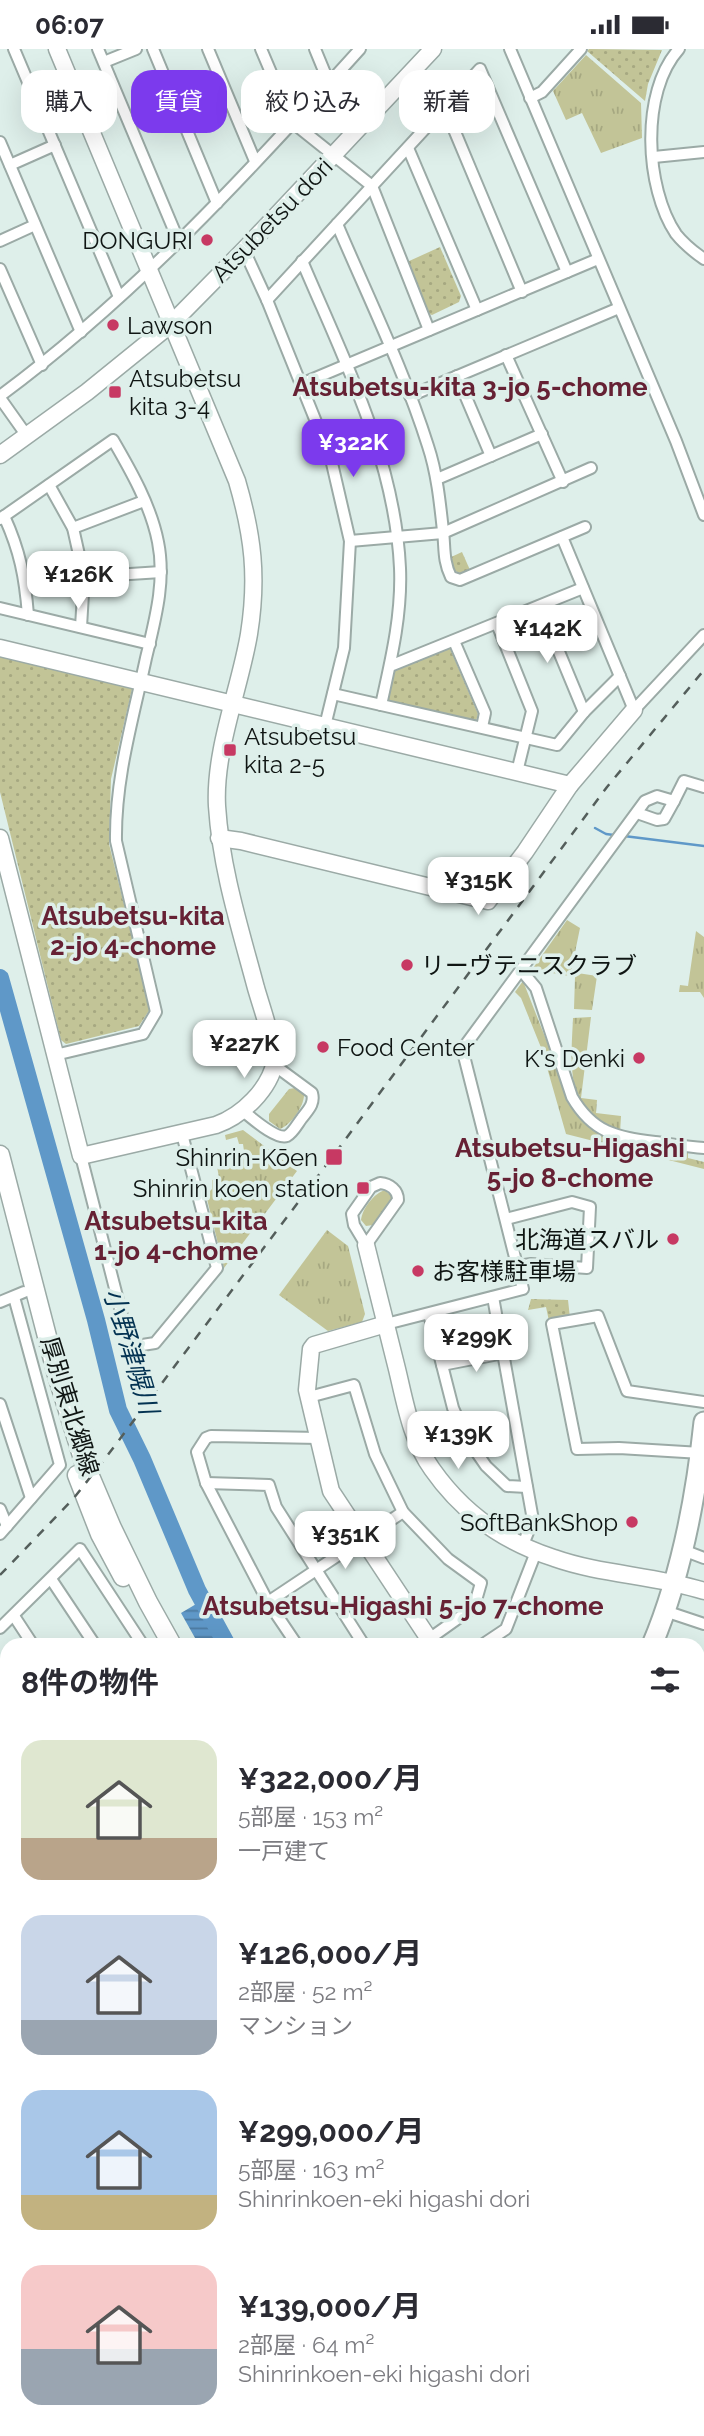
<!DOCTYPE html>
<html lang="ja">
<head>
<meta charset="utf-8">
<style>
  body { margin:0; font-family:Raleway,"Noto Sans JP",sans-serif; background:#f7f7f7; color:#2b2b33; height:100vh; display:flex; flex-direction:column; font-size:26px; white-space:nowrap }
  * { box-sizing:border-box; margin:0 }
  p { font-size:23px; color:#7c7c81 }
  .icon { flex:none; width:38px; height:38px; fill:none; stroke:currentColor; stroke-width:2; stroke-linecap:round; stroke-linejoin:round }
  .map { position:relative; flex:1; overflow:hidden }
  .side { position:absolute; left:0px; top:1589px; width:705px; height:798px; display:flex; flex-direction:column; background:#fff; border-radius:21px 21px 0 0; box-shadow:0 7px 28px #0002 }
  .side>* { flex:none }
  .guide { position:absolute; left:21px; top:21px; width:663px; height:63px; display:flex; gap:14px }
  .price { position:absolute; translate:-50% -60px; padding:0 16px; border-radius:14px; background:#fff; color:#222; font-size:23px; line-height:46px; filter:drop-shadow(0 2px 4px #0008) }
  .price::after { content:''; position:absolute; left:50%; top:42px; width:21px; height:16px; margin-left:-10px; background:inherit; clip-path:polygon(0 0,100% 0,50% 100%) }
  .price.on { background:#7c3aed; color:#fff }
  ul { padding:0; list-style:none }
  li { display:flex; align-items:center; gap:21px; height:175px; padding:0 21px }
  li span { display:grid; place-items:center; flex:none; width:196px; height:140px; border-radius:21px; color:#555 }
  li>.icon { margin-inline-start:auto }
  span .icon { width:84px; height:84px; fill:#fffc; stroke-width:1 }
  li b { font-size:30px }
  h2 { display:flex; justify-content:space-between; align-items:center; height:84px; padding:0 21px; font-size:30px }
  .chip { padding:0 24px; border-radius:21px; background:#fff; box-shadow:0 7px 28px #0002; font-size:24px; line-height:63px }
  .chip.on { background:#7c3aed; color:#fff }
  .status { display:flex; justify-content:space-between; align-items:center; height:49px; padding:0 35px; background:#fff; direction:ltr }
  .status svg { height:19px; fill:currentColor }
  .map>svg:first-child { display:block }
  .grass { fill:url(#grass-tufts) }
  .park { fill:url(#park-dots) }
  .water { fill:url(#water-rules) }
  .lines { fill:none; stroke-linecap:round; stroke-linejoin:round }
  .stream { stroke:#5f98c8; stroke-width:2.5 }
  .river { stroke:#5f98c8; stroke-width:18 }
  .street-casing { stroke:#9baaa6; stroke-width:14 }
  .secondary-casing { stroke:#9baaa6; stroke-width:19 }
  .primary-casing { stroke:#9baaa6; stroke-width:21 }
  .highway-casing { stroke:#9baaa6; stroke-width:23 }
  .street { stroke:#fff; stroke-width:10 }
  .secondary { stroke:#fff; stroke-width:16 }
  .primary { stroke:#fff; stroke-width:18 }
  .highway { stroke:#fff; stroke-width:19 }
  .rail { stroke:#545e5b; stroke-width:2.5; stroke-dasharray:9 9; stroke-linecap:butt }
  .poi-dot { fill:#c73963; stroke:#deefea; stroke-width:2.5 }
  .labels { text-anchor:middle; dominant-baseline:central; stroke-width:7; stroke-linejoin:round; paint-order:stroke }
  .street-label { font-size:24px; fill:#0f1513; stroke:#deefea }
  .poi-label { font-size:24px; fill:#0f1513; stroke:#deefea; text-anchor:end }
  .neighbourhood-label { font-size:26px; font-weight:bold; fill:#662134; stroke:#deefea }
  .water-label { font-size:26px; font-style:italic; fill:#033251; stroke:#deefea }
</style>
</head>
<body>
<div class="status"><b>06:07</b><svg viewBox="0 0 49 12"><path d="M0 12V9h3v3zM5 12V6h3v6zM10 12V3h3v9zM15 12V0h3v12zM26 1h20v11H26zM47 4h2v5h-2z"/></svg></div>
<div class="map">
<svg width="704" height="2387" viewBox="0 0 704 2387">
  <defs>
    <pattern id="grass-tufts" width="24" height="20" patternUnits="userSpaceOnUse" patternTransform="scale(1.75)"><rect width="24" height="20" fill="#c2c497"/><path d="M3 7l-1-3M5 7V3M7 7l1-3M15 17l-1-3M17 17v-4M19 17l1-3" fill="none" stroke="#a6a881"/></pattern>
    <pattern id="park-dots" width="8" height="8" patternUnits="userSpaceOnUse" patternTransform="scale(1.75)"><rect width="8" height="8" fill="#c2c497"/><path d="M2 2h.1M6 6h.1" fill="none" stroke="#a6a881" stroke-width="1.8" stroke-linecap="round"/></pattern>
    <pattern id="water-rules" width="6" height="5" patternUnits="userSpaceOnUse" patternTransform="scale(1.75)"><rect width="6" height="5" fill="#5f98c8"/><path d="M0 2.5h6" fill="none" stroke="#4d7ba1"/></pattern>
  </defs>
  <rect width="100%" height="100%" fill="#deefea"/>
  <g class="grass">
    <path d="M586 6 641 54 642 89 601 104 582 64 566 71 553 42Z"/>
    <path d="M567 871 580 879 571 923 597 927 592 961 574 960 575 928 541 922 542 926 531 922Z"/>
    <path d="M696 882 704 888V949L700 943H679L680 936 688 937Z"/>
    <path d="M523 932 571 1054C592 1099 644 1097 688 1104V1109L704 1113V1120L566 1085 542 1001 521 949 515 943Z"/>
    <path d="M591 968 581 1049 597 1051 596 1064 621 1067 620 1084C564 1065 571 1016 573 969Z"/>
    <path d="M295 1039 304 1046C304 1057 291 1076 280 1080L269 1072V1065L289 1040Z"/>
    <path d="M243 1081 297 1122 224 1219 206 1146 212 1140V1131L219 1129 217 1117 242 1111 241 1104 244 1102 243 1095H239L237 1088 226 1091 225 1086Z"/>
    <path d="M385 1141 391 1147V1155L373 1176 366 1177 361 1171C362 1160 374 1144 385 1141Z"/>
    <path d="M327 1181 348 1197 365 1265 362 1273 328 1282 279 1246Z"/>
  </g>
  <g class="park">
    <path d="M589 0 662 1 648 35 645 52 587 2Z"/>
    <path d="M440 198 461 247 459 253 432 266 427 264 407 213Z"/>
    <path d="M462 503 470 521 462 525 455 522 449 509Z"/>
    <path d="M449 597 478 665 476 672 386 651 394 618Z"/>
    <path d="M0 605 133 636 111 730 109 795 150 960 139 977 66 995 61 991 0 743Z"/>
    <path d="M531 1250 568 1251 570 1269 549 1272 546 1258 528 1261Z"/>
  </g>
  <path class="water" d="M208 1548 234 1596H199L181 1564Z"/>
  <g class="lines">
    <g class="stream">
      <path d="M595 779 606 785 614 786"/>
      <path d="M624 787 704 797"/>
    </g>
    <g class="river">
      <path d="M0 929 96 1271 118 1361 142 1410 197 1541 227 1596"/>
      <path d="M698 2309 704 2320"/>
    </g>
    <defs>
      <g id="street">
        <path d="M14 0 119 248"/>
        <path d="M98 0 179 193"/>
        <path d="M153 0 217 154"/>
        <path d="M208 0 255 112"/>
        <path d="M261 0 292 73 372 137 429 281"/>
        <path d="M315 0 329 34"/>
        <path d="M510 0 676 392 704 466"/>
        <path d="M679 0C640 43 645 139 676 185 684 195 694 203 704 210"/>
        <path d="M104 13 136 0"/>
        <path d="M530 49 542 43 581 0"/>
        <path d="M445 59 522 243"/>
        <path d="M0 93 81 283"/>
        <path d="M408 99 477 261"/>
        <path d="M654 108 704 103"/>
        <path d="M10 116 55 96"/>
        <path d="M337 175C368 248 404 321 428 397 437 424 440 454 443 482 445 499 443 512 451 528L460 531 585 478"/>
        <path d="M0 192 35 176"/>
        <path d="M244 201 267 251 331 410 350 492 344 599 325 677"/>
        <path d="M302 212C344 311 395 410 400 519 402 566 391 611 381 656"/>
        <path d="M0 220 42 316"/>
        <path d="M267 251 480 20 567 223"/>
        <path d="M506 306 563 433"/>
        <path d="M457 327 491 407"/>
        <path d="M301 335 598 210"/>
        <path d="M0 347C135 247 248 124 360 0"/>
        <path d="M410 347 619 259"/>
        <path d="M0 349 27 387"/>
        <path d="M437 430 542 385"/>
        <path d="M49 436 73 479 84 528 81 578"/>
        <path d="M4 467C20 502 25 528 28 566"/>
        <path d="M0 470 113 391C131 422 151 457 158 493 166 532 155 571 146 609 133 670 115 729 116 792L156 963 143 985 55 1006"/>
        <path d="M73 479 144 452"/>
        <path d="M562 488 634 661 704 586"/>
        <path d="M350 492 443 484 591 419"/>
        <path d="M84 528 161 523"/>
        <path d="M540 557 584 663"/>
        <path d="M0 559 150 595"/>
        <path d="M497 575 532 662 517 723"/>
        <path d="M454 592 485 664 482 678"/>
        <path d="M390 617 583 539"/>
        <path d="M333 645 557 696 584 663 620 627"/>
        <path d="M637 764 657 771 664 770 674 752"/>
        <path d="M521 921 536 939 572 1048C593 1084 616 1088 655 1093 671 1095 688 1098 704 1099"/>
        <path d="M243 1062C252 1069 276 1091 287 1087 293 1084 298 1074 302 1069 308 1061 315 1055 312 1044L274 1016"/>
        <path d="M81 1107 129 1294 136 1297 155 1294 217 1219 182 1085"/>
        <path d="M380 1134C390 1135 398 1141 398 1151L366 1196 354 1176 352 1165 371 1138Z"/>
        <path d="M506 1170 572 1153 590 1158 587 1219 531 1215 518 1217"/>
        <path d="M493 1248 533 1471 522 1498"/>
        <path d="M0 1253 24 1243"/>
        <path d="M429 1265 453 1359 466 1388 486 1417 507 1437 527 1438"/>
        <path d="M386 1275 523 1240 463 1003 464 998 645 752 657 747 674 752 684 732 704 738"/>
        <path d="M442 1316 504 1304"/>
        <path d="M309 1348 354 1336 375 1405 403 1463 448 1510 481 1534 474 1558 429 1590"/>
        <path d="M0 1355 31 1449"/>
        <path d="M701 1404 619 1399 577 1400 552 1275 598 1267 627 1342 704 1353"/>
        <path d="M206 1434 269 1436 276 1458 364 1596"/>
        <path d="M0 1460 7 1477"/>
        <path d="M0 1485 60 1416 14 1248"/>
        <path d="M683 1501 704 1509"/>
        <path d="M51 1530 95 1596"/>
        <path d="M268 1553 403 1463"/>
        <path d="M665 1562 704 1575"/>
        <path d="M14 1567 33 1596"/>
        <path d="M0 1579 80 1500 143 1596"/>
        <path d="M297 1596 268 1553 206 1434 197 1403 206 1389 211 1387 319 1389"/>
        <path d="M482 1596 506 1580 536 1503"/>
        <path d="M0 1635 7 1644"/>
        <path d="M0 1770 7 1768"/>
        <path d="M0 1819 7 1816"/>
        <path d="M0 1872 7 1870"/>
        <path d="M698 1904 704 1901"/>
        <path d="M0 1963 7 1961"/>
        <path d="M0 2058 6 2119"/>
        <path d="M698 2132 704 2130"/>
        <path d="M698 2182 704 2178"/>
        <path d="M698 2241 704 2252"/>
        <path d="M363 2380 393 2387"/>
        <path d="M637 2380 695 2384"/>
        <path d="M50 2387 51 2380"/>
        <path d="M161 2387 163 2380"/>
        <path d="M214 2387 216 2380"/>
        <path d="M321 2387 322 2380"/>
        <path d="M500 2387V2380"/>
        <path d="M602 2387 603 2380"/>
      </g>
      <g id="secondary">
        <path d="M0 406 87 343 171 275 244 201 433 0"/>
        <path d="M0 599 570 736"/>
        <path d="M0 789 81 1107 216 1076C242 1067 270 1040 275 1012 272 987 263 963 256 939 240 879 221 820 217 757 214 701 240 639 249 585 258 528 253 487 237 432L57 0"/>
        <path d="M219 789 241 792 488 852 525 803 570 736 634 661"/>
        <path d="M366 1196C376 1237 387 1279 397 1320 405 1353 411 1391 432 1420 462 1463 504 1493 554 1509 602 1526 655 1526 704 1542"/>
        <path d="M386 1275 314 1296 311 1300 307 1341 331 1442 433 1596"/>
        <path d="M698 1870 704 1876"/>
        <path d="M698 2081 704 2079"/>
        <path d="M281 2387 282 2380"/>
        <path d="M556 2387 557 2380"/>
      </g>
      <g id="primary">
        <path d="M0 1106 57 1326 84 1413 112 1479 148 1553 172 1596"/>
        <path d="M77 1426 100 1485 123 1528"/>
      </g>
      <g id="highway">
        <path d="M652 1596C682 1525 696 1449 704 1373"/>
        <path d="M0 2123 7 2119"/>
      </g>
    </defs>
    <use href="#street" class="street-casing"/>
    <use href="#secondary" class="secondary-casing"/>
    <use href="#primary" class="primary-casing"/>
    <use href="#highway" class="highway-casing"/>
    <use href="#street" class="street"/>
    <use href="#secondary" class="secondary"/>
    <use href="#primary" class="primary"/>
    <use href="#highway" class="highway"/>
    <path class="rail" d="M0 1526 73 1450 104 1411 336 1103 607 738 704 621"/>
  </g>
  <g class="poi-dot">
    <circle cx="207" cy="191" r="7"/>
    <circle cx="113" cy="276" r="7"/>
    <rect x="108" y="336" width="14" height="14" rx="3.5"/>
    <rect x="223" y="694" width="14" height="14" rx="3.5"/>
    <circle cx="407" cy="916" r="7"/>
    <circle cx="323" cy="998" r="7"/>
    <circle cx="639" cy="1009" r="7"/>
    <rect x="325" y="1099" width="18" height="18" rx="3.5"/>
    <rect x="356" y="1132" width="14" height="14" rx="3.5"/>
    <circle cx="673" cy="1190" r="7"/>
    <circle cx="418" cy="1222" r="7"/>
    <circle cx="632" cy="1473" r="7"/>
  </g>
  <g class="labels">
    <g class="street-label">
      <text transform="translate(272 171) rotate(-46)">Atsubetsu dori</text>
      <text transform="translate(70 1357) rotate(73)">厚別東北郷線</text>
    </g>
    <g class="poi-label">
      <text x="193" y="191">DONGURI</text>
      <text x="127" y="276" text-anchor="start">Lawson</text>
      <text x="129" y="329" text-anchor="start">Atsubetsu<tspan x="129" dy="28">kita 3-4</tspan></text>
      <text x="244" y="687" text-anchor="start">Atsubetsu<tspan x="244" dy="28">kita 2-5</tspan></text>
      <text x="421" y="916" text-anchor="start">リーヴテニスクラブ</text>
      <text x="337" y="998" text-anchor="start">Food Center</text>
      <text x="625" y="1009">K's Denki</text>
      <text x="318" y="1108">Shinrin-Kōen</text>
      <text x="349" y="1139">Shinrin koen station</text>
      <text x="659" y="1190">北海道スバル</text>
      <text x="432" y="1222" text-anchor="start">お客様駐車場</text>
      <text x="618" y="1473">SoftBankShop</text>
    </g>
    <g class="neighbourhood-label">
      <text x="470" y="338">Atsubetsu-kita 3-jo 5-chome</text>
      <text x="133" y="867">Atsubetsu-kita<tspan x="133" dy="30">2-jo 4-chome</tspan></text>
      <text x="570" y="1099">Atsubetsu-Higashi<tspan x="570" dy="30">5-jo 8-chome</tspan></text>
      <text x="176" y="1172">Atsubetsu-kita<tspan x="176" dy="30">1-jo 4-chome</tspan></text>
      <text x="403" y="1557">Atsubetsu-Higashi 5-jo 7-chome</text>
    </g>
    <g class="water-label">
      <text transform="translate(131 1302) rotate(73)">小野津幌川</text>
    </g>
  </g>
</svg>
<b class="price on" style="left:353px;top:430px">¥322K</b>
<b class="price" style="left:78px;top:562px">¥126K</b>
<b class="price" style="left:547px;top:616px">¥142K</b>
<b class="price" style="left:478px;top:868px">¥315K</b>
<b class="price" style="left:244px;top:1031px">¥227K</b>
<b class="price" style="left:476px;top:1325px">¥299K</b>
<b class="price" style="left:458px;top:1422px">¥139K</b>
<b class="price" style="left:345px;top:1522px">¥351K</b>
<div class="guide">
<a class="chip">購入</a>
<a class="chip on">賃貸</a>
<a class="chip">絞り込み</a>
<a class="chip">新着</a>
</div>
<section class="side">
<h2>8件の物件<svg class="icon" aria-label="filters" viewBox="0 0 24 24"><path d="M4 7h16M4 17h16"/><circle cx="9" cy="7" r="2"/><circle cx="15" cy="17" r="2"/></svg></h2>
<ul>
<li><span style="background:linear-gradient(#dfe7d0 70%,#b9a48a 0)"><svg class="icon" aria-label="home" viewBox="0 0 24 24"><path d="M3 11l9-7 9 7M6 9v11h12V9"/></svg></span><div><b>¥322,000/月</b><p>5部屋 · 153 m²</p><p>一戸建て</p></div></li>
<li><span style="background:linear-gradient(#c9d6e8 75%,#9aa5b1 0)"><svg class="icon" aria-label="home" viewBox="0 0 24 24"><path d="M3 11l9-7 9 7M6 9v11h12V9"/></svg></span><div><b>¥126,000/月</b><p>2部屋 · 52 m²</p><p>マンション</p></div></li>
<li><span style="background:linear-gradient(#a9c7e8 75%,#c2b280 0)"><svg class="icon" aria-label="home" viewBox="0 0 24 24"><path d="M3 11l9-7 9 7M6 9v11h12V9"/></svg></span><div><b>¥299,000/月</b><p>5部屋 · 163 m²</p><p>Shinrinkoen-eki higashi dori</p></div></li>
<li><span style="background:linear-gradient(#f6c9c9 60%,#9aa5b1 0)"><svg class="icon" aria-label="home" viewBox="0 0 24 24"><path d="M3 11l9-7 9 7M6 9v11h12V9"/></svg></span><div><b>¥139,000/月</b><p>2部屋 · 64 m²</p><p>Shinrinkoen-eki higashi dori</p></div></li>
</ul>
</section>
</div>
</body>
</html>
